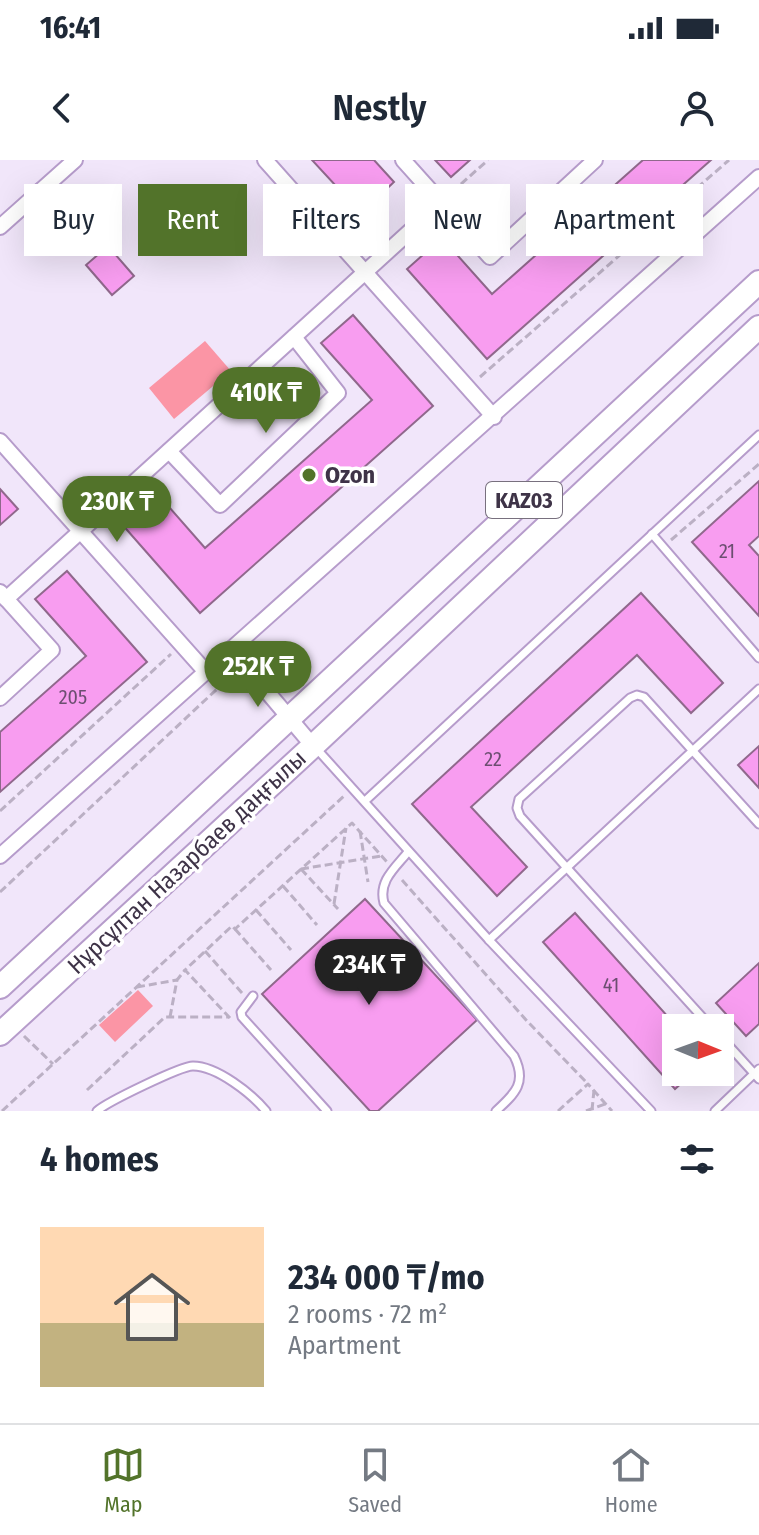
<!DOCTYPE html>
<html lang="en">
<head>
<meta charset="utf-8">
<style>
  body { margin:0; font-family:"Fira Sans Condensed",sans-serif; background:#f2f2f3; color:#1f2937; height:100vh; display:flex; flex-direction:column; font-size:30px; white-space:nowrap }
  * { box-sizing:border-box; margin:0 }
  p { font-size:26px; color:#747a83 }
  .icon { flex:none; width:44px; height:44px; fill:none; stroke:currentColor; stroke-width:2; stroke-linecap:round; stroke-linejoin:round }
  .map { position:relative; height:951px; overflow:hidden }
  .sheet { display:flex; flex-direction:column; background:#fff; flex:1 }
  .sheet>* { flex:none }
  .guide { position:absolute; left:24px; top:24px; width:712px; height:72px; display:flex; gap:16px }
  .needle { width:52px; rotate:91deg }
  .fabs { position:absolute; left:662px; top:854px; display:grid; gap:16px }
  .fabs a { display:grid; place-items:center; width:72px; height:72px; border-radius:0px; background:#fff; box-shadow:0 8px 32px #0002; font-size:40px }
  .price { position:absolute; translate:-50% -68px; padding:0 18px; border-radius:28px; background:#52732a; color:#fff; font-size:26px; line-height:52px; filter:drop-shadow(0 2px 4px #0008) }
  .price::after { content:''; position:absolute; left:50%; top:48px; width:24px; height:18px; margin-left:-12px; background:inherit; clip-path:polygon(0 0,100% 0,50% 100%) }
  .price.current { background:#222; color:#fff }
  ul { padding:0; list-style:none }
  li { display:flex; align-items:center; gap:24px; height:200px; padding:0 40px }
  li+li { border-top:2px solid #e0e1e3 }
  li span { display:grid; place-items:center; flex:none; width:224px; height:160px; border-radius:0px; color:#555 }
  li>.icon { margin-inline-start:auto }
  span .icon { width:96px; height:96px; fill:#fffc; stroke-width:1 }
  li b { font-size:34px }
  h2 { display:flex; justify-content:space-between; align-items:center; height:96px; padding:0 40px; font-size:34px }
  .chip { padding:0 28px; border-radius:0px; background:#fff; box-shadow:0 8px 32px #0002; font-size:28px; line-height:72px }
  .chip.current { background:#52732a; color:#fff }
  .status { display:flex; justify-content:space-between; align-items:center; height:56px; padding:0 40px; background:#fff; direction:ltr }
  .status svg { height:22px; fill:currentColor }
  header { display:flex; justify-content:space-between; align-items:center; height:104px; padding:0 40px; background:#fff; font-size:36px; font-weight:600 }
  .tab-bar { display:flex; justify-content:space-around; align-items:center; height:112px; border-top:2px solid #e0e1e3; background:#fff; font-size:22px; color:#747a83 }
  .tab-bar a { display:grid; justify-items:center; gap:4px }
  .tab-bar .current { color:#52732a }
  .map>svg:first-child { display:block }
  .green { fill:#fb95a5 }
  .building { fill:#f89df0; stroke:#90688c; stroke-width:2 }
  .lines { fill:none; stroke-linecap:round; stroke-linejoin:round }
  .service-casing { stroke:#b69ccb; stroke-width:11 }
  .minor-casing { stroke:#b69ccb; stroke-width:18 }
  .primary-casing { stroke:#b69ccb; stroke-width:26 }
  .path { stroke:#bbb0c4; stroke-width:3; stroke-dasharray:8 4; stroke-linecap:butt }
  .service { stroke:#fff; stroke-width:7 }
  .minor { stroke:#fff; stroke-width:14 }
  .primary { stroke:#fff; stroke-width:22 }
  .poi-dot { fill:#52732a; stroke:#fff; stroke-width:3 }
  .labels { text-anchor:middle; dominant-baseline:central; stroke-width:7; stroke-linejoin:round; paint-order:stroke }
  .number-label { font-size:20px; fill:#6c4e71 }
  .shield { fill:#fff; stroke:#78707e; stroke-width:2 }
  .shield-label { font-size:22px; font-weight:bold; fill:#3e3347 }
  .poi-label { font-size:24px; font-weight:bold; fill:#3e3347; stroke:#fff; text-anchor:start }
  .street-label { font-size:24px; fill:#3e3347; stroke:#fff }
</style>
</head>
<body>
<div class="status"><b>16:41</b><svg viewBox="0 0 49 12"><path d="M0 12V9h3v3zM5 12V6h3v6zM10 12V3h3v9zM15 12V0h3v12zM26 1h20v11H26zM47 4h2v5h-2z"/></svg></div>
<header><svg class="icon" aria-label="back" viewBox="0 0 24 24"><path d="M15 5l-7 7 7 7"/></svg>Nestly<svg class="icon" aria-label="person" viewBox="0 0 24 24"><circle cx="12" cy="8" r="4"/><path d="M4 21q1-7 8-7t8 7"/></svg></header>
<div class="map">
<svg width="759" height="951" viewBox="0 0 759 951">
  <rect width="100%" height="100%" fill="#f1e6fa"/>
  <g class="green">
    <path d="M205 181 231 211 174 259 149 228Z"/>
    <path d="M138 830 153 846 115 882 99 865Z"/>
  </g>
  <g class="building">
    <path d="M312 0H374L394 22 361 53Z"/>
    <path d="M435 0H470L451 17Z"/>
    <path d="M643 0H711L487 199 407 109 442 78 492 134Z"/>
    <path d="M108 86 134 116 112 135 86 105Z"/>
    <path d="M353 155 433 246 200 453 120 362 155 331 205 388 372 240 321 183Z"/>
    <path d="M759 321V376L749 385 759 396V456L692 382Z"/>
    <path d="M0 329 18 349 0 365Z"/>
    <path d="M67 411 147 502 0 632V572L86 496 35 439Z"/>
    <path d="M641 433 723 523 691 553 637 495 471 647 527 707 497 736 412 644Z"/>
    <path d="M759 586V628L738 605Z"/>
    <path d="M365 739 477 860 378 951H370L262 834Z"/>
    <path d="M575 753 678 868H676V912H694L675 929 543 782Z"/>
    <path d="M759 803V864L746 876 716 843Z"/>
  </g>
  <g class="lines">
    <defs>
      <g id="service">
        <path d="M652 374 759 498"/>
        <path d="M315 587 489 780 651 951"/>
        <path d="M365 641 759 275"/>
        <path d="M408 692C395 708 378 721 384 743L514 896C527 922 516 933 496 951"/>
        <path d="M489 780 759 529"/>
        <path d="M253 836 241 852 242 857 327 951"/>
        <path d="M712 868 520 656 517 648 519 639 630 538 637 535 644 537 759 664"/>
        <path d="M720 876 759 919"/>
        <path d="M97 951C107 942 181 906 193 906 217 906 252 934 266 951"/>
        <path d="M715 951 759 909"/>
      </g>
      <g id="minor">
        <path d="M265 0 494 257"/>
        <path d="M403 0 490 97 595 0"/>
        <path d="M40 31 64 59"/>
        <path d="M0 67 75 0"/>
        <path d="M0 281 206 512"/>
        <path d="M169 291 220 345 338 233 294 177"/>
        <path d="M6 439 441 43"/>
        <path d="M231 489 313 586"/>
        <path d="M0 538 52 490 0 432"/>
        <path d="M0 696 759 17"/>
      </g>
      <g id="primary">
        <path d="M0 827 759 122"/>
        <path d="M0 874 313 586 759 167"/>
      </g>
    </defs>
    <use href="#service" class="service-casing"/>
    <use href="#minor" class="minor-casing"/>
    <use href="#primary" class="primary-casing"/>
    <g class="path">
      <path d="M452 32 488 0"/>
      <path d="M480 217 729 0"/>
      <path d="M671 380 759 304"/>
      <path d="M0 651 171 494"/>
      <path d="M360 671 368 722"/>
      <path d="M301 709 381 696"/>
      <path d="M301 709 338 749"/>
      <path d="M402 720 527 861 588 924"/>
      <path d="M283 726 317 765"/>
      <path d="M0 732 232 515"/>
      <path d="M334 744 346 668"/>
      <path d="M256 750 291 790"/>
      <path d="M235 769 271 810"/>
      <path d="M205 791 242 833"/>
      <path d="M137 827 177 820"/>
      <path d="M170 857 177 820 185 810"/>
      <path d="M230 858 185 810 232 766 235 769 352 663 387 702"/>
      <path d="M24 876 53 904"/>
      <path d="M87 930 165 857H229"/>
      <path d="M592 950 594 930"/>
      <path d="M2 951 344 636"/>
      <path d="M558 951 588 924 612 951"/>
      <path d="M586 951 605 944"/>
    </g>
    <use href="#service" class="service"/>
    <use href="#minor" class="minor"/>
    <use href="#primary" class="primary"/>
  </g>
  <circle class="poi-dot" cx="309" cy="315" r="8"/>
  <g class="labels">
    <g class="number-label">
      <text x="727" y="391">21</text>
      <text x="73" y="537">205</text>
      <text x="493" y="599">22</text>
      <text x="611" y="825">41</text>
    </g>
    <rect class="shield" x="486" y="322" width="76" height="36" rx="6"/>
    <g class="shield-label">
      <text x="524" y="340">KАZ03</text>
    </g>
    <g class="poi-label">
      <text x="325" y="315">Ozon</text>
    </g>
    <g class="street-label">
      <text transform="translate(187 702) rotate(-43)">Нұрсұлтан Назарбаев даңғылы</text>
    </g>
  </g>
</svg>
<div class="fabs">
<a><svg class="needle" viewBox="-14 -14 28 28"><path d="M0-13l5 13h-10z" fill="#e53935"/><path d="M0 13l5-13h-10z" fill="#747a83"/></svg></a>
</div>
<b class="price" style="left:266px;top:275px">410K ₸</b>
<b class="price" style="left:117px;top:384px">230K ₸</b>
<b class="price" style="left:258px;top:549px">252K ₸</b>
<b class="price current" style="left:369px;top:847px">234K ₸</b>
<div class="guide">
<a class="chip">Buy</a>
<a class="chip current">Rent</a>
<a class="chip">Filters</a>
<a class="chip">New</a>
<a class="chip">Apartment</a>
</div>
</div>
<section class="sheet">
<h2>4 homes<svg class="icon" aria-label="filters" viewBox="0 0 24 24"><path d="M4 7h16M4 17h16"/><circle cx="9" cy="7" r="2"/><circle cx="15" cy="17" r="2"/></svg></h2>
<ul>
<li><span style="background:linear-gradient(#ffd9b3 60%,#c2b280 0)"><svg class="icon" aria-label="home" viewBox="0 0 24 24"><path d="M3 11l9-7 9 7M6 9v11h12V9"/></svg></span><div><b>234 000 ₸/mo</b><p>2 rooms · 72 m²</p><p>Apartment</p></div></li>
</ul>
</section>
<nav class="tab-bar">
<a class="current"><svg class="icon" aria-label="map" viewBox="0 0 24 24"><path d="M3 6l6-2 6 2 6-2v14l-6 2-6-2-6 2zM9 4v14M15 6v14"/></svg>Map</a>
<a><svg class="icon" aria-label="saved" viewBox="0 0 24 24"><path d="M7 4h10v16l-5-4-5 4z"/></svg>Saved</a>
<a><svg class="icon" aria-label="home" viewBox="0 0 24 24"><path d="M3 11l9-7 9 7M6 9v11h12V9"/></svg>Home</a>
</nav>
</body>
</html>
